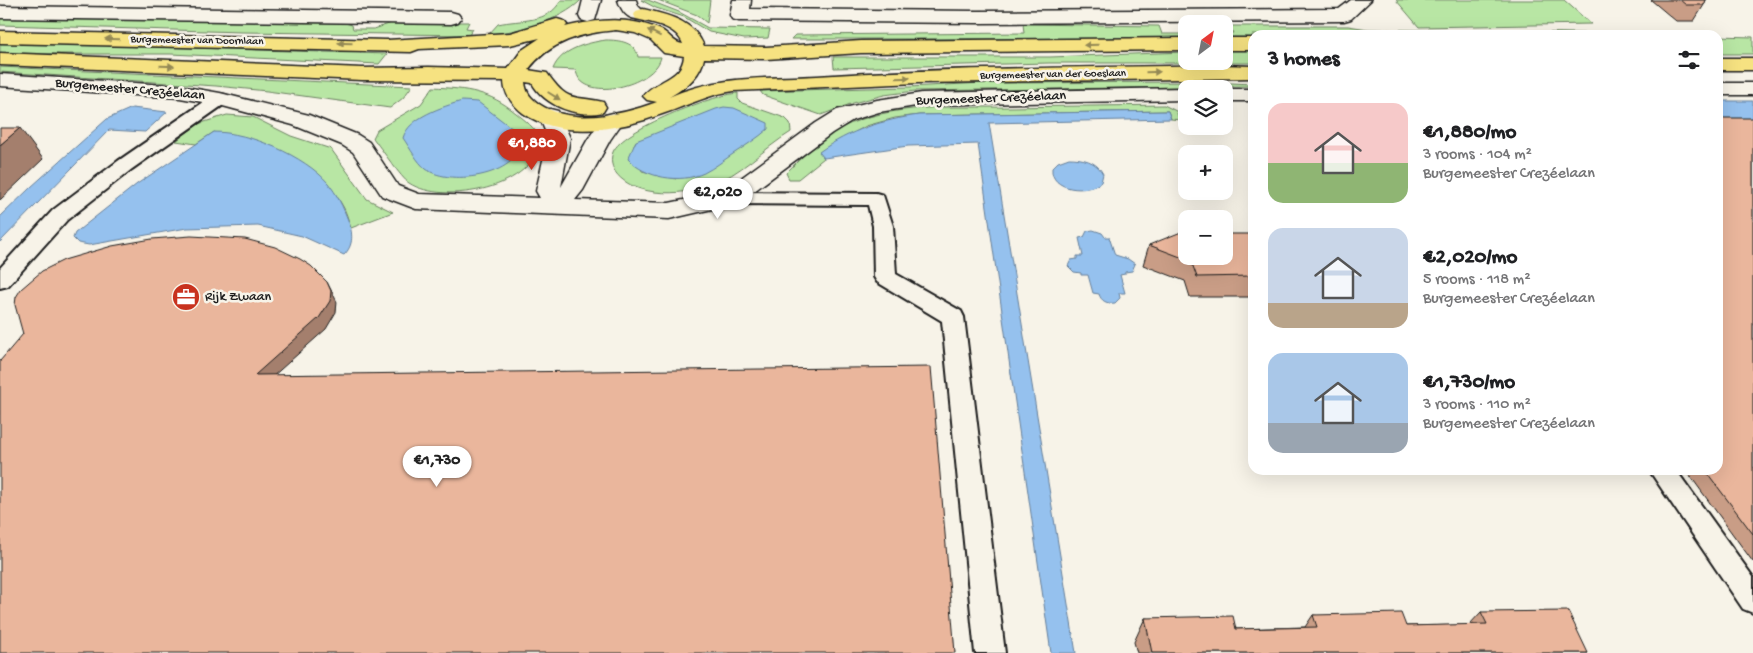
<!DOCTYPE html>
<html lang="en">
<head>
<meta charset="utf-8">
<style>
  body { margin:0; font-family:"Gochi Hand",sans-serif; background:#f6f6f6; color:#202124; height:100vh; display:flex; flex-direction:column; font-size:19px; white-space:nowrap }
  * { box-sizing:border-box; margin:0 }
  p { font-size:16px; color:#757577 }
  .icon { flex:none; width:28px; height:28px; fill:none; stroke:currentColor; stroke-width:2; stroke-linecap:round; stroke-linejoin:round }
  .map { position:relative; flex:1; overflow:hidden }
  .panel { position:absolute; left:1248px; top:30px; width:475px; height:445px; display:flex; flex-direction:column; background:#fff; border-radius:15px; box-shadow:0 5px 20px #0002 }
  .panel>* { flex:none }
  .needle { width:32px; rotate:32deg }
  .buttons { position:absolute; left:1178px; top:15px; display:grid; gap:10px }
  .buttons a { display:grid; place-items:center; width:55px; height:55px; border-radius:10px; background:#fff; box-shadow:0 5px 20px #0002; font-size:25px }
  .price { position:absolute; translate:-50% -42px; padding:0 11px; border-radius:18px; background:#fff; color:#222; font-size:16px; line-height:32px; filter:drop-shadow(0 1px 2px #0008) }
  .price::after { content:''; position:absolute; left:50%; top:30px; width:15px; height:11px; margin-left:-8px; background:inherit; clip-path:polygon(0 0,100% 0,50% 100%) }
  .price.active { background:#c8321e; color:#fff }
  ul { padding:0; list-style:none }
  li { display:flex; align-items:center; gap:15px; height:125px; padding:0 20px }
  li span { display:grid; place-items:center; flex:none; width:140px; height:100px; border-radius:15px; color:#555 }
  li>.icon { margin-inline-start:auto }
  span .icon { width:60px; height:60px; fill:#fffc; stroke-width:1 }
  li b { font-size:21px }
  h2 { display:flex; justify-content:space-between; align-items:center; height:60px; padding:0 20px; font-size:21px }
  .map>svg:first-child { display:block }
  .green { fill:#b8e6a4; stroke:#6a8160; fill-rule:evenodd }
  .water { fill:#95c1ee; stroke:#657f9a }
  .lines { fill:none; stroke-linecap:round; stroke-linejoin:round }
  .lane-casing { stroke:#1c1c1c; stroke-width:4 }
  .street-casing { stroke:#1c1c1c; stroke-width:3 }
  .secondary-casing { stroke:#1c1c1c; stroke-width:3 }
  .primary-casing { stroke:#1c1c1c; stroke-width:3 }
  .lane { fill:#f7f3e8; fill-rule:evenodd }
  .street { fill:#f7f3e8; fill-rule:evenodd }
  .secondary { fill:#f7f3e8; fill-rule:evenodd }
  .primary { fill:#f6e281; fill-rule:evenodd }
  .wall { fill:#c99d86; stroke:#1c1c1c }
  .shaded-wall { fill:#a47f6d; stroke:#1c1c1c }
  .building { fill:#eab69c; stroke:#1c1c1c }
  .oneway { fill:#948954 }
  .labels { text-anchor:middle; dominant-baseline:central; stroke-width:5; stroke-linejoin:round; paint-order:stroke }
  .far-street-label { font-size:11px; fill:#1c1c1c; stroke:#f7f3e8 }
  .street-label { font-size:14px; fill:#1c1c1c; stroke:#f7f3e8 }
  .poi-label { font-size:14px; fill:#1c1c1c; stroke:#f7f3e8; text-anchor:start }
</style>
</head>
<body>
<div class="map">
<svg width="1753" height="653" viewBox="0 0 1753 653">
  <rect width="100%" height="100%" fill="#f7f3e8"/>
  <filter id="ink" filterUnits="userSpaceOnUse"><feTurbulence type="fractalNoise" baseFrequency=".02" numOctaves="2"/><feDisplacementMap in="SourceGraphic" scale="10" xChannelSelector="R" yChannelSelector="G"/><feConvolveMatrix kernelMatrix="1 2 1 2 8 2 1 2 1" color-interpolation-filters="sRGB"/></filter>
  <g filter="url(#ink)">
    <g class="green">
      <path d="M561 0H581C561 21 517 32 489 34L498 24C520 19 549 24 561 0Z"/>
      <path d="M641 0H648L679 12 708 28 770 29 768 38 744 39 709 32 684 17 656 8Z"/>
      <path d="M658 0H710L707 23 697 15Z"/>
      <path d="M1396 0H1564L1591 24 1419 27Z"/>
      <path d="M0 17 345 23 352 25 353 29H374L395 22H469L466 28 473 29 469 35 242 32 0 25Z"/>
      <path d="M1023 24 1159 26 1162 34H1186V39H791L795 35 1024 33Z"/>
      <path d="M1229 26H1348L1368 29 1672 35H1252V40L1224 39V33H1233Z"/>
      <path d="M1718 36 1753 37V54H1718Z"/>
      <path d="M606 40C619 40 636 42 638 57H661C655 86 580 104 576 70L553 69C561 49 586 43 606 40Z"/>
      <path d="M0 42 387 54 379 64 171 54H0Z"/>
      <path d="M1224 50H1252V63H1049L834 68 833 57H1050L1186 52V61H1224Z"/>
      <path d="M0 67 412 86 403 98 390 108 267 91 216 86 0 72Z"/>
      <path d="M1211 82 1252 84V86L915 91 884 95 853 103 821 115 763 95 760 91 909 87 982 83Z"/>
      <path d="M433 87C468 89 489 91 516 113 526 121 534 127 540 138 538 188 444 206 409 183 402 179 380 147 373 138L377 130 421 104Z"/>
      <path d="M738 93V99L742 103 785 118 790 123 791 132C763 149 741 174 709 186 691 192 667 195 649 191 630 188 605 173 613 152 622 129 713 95 738 93ZM636 141 676 179 642 171 634 145Z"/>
      <path d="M1164 105 1176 111 1180 120 1171 119 1168 111 919 115 895 118 866 126 820 152 824 158 798 179H789L786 173C803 156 819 139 841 128 892 102 954 108 1009 107 1061 106 1113 106 1164 105Z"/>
      <path d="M227 115 253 117 291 136 331 149 367 199 393 212 351 228C348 220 346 210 341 203 314 155 263 147 214 132L196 144 176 141 198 124Z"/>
    </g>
    <g class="water">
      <path d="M462 101 478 102 522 136C525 176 450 187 426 169 417 162 410 148 403 138 409 117 442 107 462 101Z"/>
      <path d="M1718 101H1753V125L1718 126Z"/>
      <path d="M724 107 734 108 768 123V129C758 138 745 146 733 154 724 160 714 168 704 173 680 184 645 178 628 159L636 141 716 109Z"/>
      <path d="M132 108 167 112 145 132 109 130 0 242V217L31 187 107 119Z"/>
      <path d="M1168 111 1171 119 989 123 1076 653H1051L978 144 908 146 824 158 819 152C850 130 882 120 919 115Z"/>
      <path d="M214 132C249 132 305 156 328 183 337 194 343 207 348 220 353 233 354 245 344 255L302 236 258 226 187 228 89 245 78 243 73 238 75 233 137 184Z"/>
      <path d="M1069 158C1082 158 1097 161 1103 174L1101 182C1088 194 1050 191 1052 168L1058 162Z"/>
      <path d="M1093 230 1102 233 1105 237H1109L1115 255 1128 259 1135 264 1132 271 1125 272V274L1120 275 1125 293H1119L1120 298 1115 303C1107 304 1101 301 1099 294L1093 293 1088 275H1081V273L1074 272 1068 266 1071 260 1077 259V256H1083L1079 238 1084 237 1087 231Z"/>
    </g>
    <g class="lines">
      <defs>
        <g id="lane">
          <path d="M220 94 226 95 229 99 226 103 132 169 67 220 8 286 0 288V268L53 210 118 161 214 95Z"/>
          <path d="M730 192 876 193 883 195 893 226 896 274 961 311 964 317 1005 653H975L942 321 877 282 874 277 873 226 868 205 730 204 723 202 720 198 723 194Z"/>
          <path d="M1649 470H1676L1753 577V613L1743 609Z"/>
        </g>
        <g id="street">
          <path d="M733 0H751L750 9 977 11 1339 9 1351 0H1371L1351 19 1344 21 977 23 739 21 732 19 730 15Z"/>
          <path d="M0 6 451 12 458 14 461 18 458 22 451 24 0 18Z"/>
          <path d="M0 74 180 86 220 93 309 115 358 135 369 142 398 186 419 194 540 198 536 191 548 138 539 116 542 111 550 109 558 111 570 138 561 187 588 139 605 115 613 113 621 115 624 120 610 140 583 190 575 200 669 203 722 192 816 123 837 110 877 100 922 93 1186 88 1190 89H1186V100L922 105 879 112 853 120 832 133 738 203 669 219 416 209 382 196 353 152 342 145 293 125 219 105 180 98 0 86Z"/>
          <rect x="1718" y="83" width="35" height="12"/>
          <rect x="1224" y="89" width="28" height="12"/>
        </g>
        <g id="secondary">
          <path d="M583 0H601L595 20 588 22 581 20 579 16Z"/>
          <path d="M618 0H636L638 6 646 14 644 18C629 22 622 13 618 0Z"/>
        </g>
        <g id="primary">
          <path d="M643 9C668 15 693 20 704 46L766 47 861 41 1186 38V50L861 53 766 59 704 58C701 76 684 89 669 97 719 75 764 79 817 76 951 67 1086 68 1221 65L1252 66V78L918 83 734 91C709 94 689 105 665 113 623 129 563 141 523 113 513 105 504 95 504 81L362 80 0 65V53L362 68 429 67 508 69 522 50 540 38 510 45 419 49 411 52 0 43V31L387 40 510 33 557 19 564 21 567 25 565 27C599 19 628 16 661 30 670 34 673 43 683 44 676 26 653 23 636 19L634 15 636 11ZM616 30 635 33 651 40 664 53 684 56C682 80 654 80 643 96L647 100 657 102C622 115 572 126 539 104 531 98 526 93 525 82L532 83C545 106 577 118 603 112L606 107 603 102C571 95 568 103 547 73L528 70C550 41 582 33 616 30Z"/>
          <rect x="1224" y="38" width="28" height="12"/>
          <rect x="1718" y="58" width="35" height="12"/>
        </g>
      </defs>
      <use href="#lane" class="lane-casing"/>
      <use href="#street" class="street-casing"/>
      <use href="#secondary" class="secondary-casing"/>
      <use href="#primary" class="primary-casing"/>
      <use href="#lane" class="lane"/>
      <use href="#street" class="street"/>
      <use href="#secondary" class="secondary"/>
      <use href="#primary" class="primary"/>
    </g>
    <g class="wall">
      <path d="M1651 0H1706L1704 5 1694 21H1676Z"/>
      <path d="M1753 118V562L1686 470H1718Z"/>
      <path d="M1252 234V297H1190L1185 281 1143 265 1149 245 1186 256Z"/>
      <path d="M1481 612 1588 653H1137L1134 642 1145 618 1236 629 1305 627 1313 615 1406 626 1469 625Z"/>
    </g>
    <g class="shaded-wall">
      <path d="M20 128 43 159 0 200V145Z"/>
      <path d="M327 282 337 302 336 312 326 329 262 386 255 375Z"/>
    </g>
    <g class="building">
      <path d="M1680 0H1706L1704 5H1686Z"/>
      <path d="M1718 118H1753V534L1705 470H1718Z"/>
      <path d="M0 128H20L0 145Z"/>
      <path d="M1186 230V256H1224V234H1252V276L1197 277 1191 261 1149 245Z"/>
      <path d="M191 236 245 239 275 247 300 259 311 266 327 282 331 291 330 301 319 318 255 375 931 367 955 653H0V361L23 334 15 305 16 297 21 289 42 271 64 260 112 246 152 239Z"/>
      <path d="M1568 611 1588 653H1152L1145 618 1233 616 1236 629 1317 627 1313 615 1401 613 1406 626 1487 624 1481 612Z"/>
    </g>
    <defs><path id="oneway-solid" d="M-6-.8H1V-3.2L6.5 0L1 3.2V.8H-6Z" transform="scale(1.25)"/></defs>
    <g class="oneway">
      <use href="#oneway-solid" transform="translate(654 33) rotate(-153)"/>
      <use href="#oneway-solid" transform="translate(112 39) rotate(-179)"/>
      <use href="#oneway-solid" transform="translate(345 43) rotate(-179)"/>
      <use href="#oneway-solid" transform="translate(1091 45) rotate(179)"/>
      <use href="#oneway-solid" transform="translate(167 66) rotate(2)"/>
      <use href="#oneway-solid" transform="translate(1153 72) rotate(-1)"/>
      <use href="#oneway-solid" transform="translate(903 78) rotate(-1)"/>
      <use href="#oneway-solid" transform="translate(554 96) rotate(32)"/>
    </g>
  </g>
  <defs>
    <symbol id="office-disc" viewBox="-11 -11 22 22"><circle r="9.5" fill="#c8321e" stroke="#f7f3e8"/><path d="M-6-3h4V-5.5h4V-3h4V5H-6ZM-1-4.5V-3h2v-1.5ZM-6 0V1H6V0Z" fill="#fff"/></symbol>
  </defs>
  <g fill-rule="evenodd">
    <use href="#office-disc" x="170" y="281" width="32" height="32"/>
  </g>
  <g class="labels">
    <g class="far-street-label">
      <text transform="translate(197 41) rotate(1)">Burgemeester van Doornlaan</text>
      <text transform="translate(1053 75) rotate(-1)">Burgemeester van der Goeslaan</text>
    </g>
    <g class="street-label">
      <text transform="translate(130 90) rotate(5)">Burgemeester Crezéelaan</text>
      <text transform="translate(991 99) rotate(-2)">Burgemeester Crezéelaan</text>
    </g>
    <g class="poi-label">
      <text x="205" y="297">Rijk Zwaan</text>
    </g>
  </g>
</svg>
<div class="buttons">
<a><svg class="needle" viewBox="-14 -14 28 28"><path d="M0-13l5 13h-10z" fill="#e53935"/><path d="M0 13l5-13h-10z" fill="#757577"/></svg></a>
<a><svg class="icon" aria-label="layers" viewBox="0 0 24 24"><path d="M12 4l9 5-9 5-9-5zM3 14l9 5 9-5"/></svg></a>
<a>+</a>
<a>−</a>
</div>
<b class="price active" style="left:532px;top:171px">€1,880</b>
<b class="price" style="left:718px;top:220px">€2,020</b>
<b class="price" style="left:437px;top:488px">€1,730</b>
<section class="panel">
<h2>3 homes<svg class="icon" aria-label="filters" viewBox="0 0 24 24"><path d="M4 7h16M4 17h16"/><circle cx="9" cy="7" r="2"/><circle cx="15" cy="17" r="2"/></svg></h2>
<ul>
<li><span style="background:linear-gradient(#f6c9c9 60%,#8fb573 0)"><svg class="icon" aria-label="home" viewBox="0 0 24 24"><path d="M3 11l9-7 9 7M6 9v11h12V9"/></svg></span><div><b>€1,880/mo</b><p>3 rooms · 104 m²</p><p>Burgemeester Crezéelaan</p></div></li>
<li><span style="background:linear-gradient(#c9d6e8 75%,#b9a48a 0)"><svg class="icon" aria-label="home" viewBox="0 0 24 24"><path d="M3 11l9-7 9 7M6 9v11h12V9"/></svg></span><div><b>€2,020/mo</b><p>5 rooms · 118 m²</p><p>Burgemeester Crezéelaan</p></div></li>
<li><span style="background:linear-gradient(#a9c7e8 70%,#9aa5b1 0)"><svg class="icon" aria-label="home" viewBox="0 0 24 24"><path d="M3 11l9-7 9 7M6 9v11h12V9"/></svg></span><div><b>€1,730/mo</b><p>3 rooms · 110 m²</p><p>Burgemeester Crezéelaan</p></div></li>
</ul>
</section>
</div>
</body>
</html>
